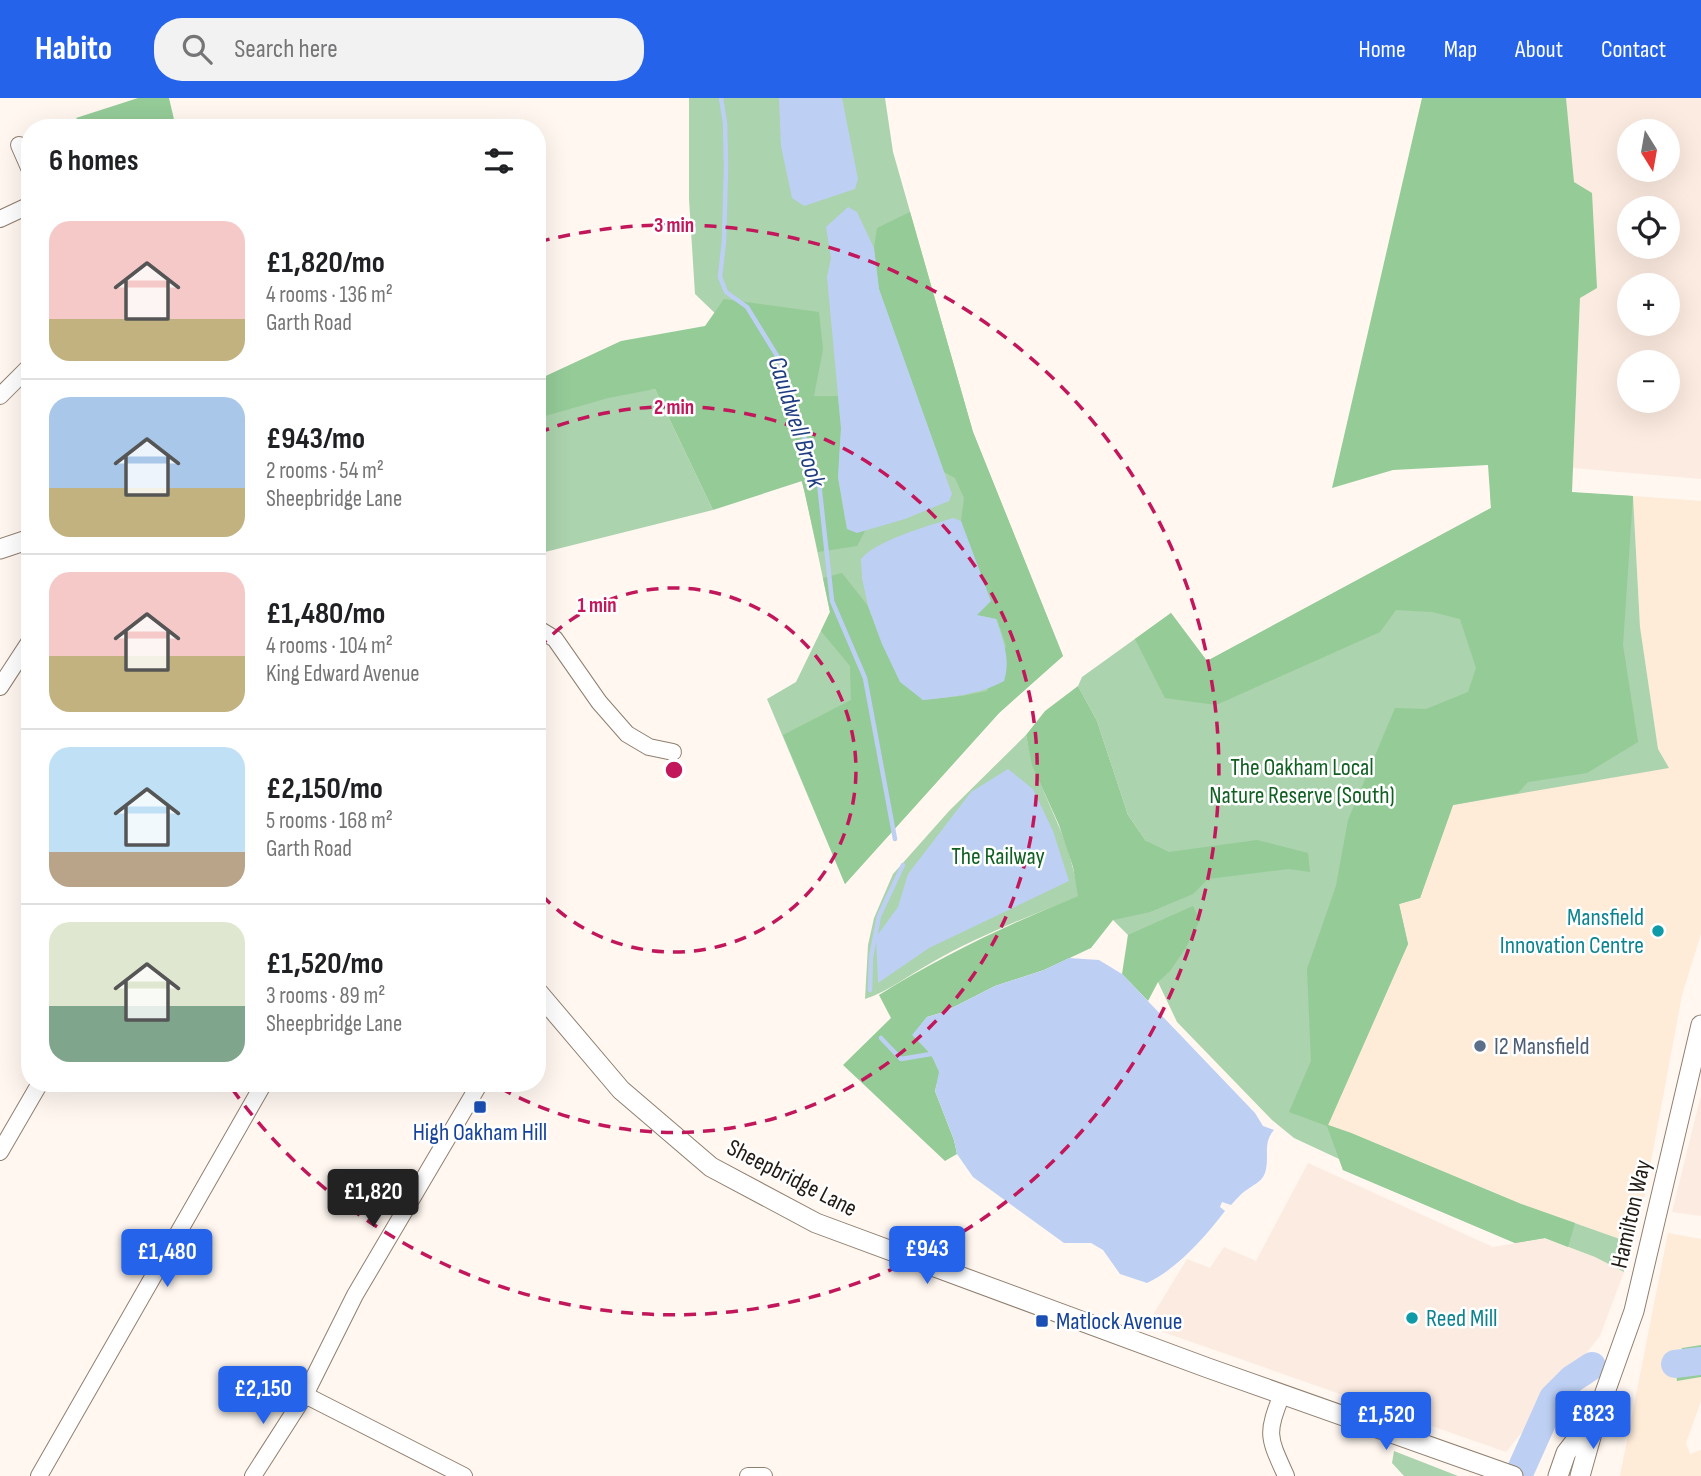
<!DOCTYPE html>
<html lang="en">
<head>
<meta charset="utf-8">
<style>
  body { margin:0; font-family:"Sofia Sans Condensed",sans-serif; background:#f2f2f2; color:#202124; height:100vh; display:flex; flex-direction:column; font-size:26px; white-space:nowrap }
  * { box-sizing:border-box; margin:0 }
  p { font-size:23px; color:#757577 }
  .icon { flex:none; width:38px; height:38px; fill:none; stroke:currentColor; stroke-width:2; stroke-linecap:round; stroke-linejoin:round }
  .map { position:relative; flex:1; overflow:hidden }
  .details { position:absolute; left:21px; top:21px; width:525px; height:973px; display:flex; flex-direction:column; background:#fff; border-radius:28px; box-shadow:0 7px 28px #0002 }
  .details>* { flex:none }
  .needle { width:46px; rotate:169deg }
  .controls { position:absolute; left:1617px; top:21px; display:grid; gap:14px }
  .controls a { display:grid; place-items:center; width:63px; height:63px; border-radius:50%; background:#fff; box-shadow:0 7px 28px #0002; font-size:35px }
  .price { position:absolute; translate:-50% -60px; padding:0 16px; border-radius:7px; background:#2563eb; color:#fff; font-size:23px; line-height:46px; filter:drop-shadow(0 2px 4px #0008) }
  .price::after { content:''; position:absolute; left:50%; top:42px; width:21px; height:16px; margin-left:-10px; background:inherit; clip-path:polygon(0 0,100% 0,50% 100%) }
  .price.selected { background:#222; color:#fff }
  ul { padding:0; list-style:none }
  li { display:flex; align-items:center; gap:21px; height:175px; padding:0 28px }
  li+li { border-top:2px solid #e0e0e0 }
  li span { display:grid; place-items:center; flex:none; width:196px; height:140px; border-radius:21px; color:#555 }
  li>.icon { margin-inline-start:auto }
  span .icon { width:84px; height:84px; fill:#fffc; stroke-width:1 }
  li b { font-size:30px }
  h2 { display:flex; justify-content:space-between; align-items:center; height:84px; padding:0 28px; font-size:30px }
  header { display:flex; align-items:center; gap:42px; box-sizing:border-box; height:98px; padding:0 35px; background:#2563eb; color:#fff }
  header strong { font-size:33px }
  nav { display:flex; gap:38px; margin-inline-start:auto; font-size:24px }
  .search { width:490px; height:63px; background:#f2f2f2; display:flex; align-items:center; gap:18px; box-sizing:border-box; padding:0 24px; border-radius:28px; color:#757577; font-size:26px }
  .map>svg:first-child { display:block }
  .built { fill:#feebd8 }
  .industrial { fill:#fcebe0; fill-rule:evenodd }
  .green { fill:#abd3ad }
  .forest { fill:#94cb97 }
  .water { fill:#bdd0f4 }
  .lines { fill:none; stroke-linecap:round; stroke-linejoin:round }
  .stream { stroke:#bdd0f4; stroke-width:4.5 }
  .river { stroke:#bdd0f4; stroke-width:28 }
  .minor-casing { stroke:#907f6f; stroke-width:18 }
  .tertiary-casing { stroke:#907f6f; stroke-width:21 }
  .minor { stroke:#fff; stroke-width:16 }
  .tertiary { stroke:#fff; stroke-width:19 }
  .ring { fill:none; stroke:#c2185b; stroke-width:3.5; stroke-dasharray:12 9 }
  .culture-dot { fill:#0f9aa8; stroke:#fff; stroke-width:2.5 }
  .service-dot { fill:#5c6f8a; stroke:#fff; stroke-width:2.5 }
  .transit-dot { fill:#1a4fb4; stroke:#fff; stroke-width:2.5 }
  .labels { text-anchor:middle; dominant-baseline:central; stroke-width:5; stroke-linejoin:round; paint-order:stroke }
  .park-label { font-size:24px; fill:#106022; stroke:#fff }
  .culture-label { font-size:24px; fill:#0d838f; stroke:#fff; text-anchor:end }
  .service-label { font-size:24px; fill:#4e5e75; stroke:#fff; text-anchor:start }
  .transit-label { font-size:24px; fill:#164399; stroke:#fff }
  .street-label { font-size:24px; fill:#221b15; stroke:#fff }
  .water-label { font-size:26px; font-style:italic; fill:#203e82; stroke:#fff }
  .centre { fill:#c2185b; stroke:#fff; stroke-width:3.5 }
  .ring-label { font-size:21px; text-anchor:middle; font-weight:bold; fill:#c2185b; stroke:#fff; stroke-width:5; stroke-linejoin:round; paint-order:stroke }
</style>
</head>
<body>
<header>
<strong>Habito</strong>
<div class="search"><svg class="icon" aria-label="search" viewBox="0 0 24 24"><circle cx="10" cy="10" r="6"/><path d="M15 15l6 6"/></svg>Search here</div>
<nav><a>Home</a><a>Map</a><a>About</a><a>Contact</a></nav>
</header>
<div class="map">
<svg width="1701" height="1378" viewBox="0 0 1701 1378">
  <rect width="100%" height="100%" fill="#fff7f0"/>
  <g class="built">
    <path d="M1633 398 1701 403V836L1682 897 1643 1106 1631 1145 1521 1106 1351 1035 1327 1028 1408 846 1399 806 1420 800 1453 707 1518 695 1658 652 1640 529Z"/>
    <path d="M1668 1135 1701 1141V1247L1682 1250 1677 1283 1701 1279V1303L1686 1345 1690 1356 1701 1352V1378H1620Z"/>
  </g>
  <g class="industrial">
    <path d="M1566 0H1701V381L1573 370 1580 200ZM1629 33H1668V72H1629ZM1629 110H1668V149H1629ZM1629 187H1668V226H1629ZM1629 264H1668V303H1629Z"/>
    <path d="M1701 997V1118L1672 1114Z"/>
    <path d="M1308 1065 1493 1149 1545 1140 1595 1159 1624 1174 1600 1238 1506 1354 1146 1228 1187 1161 1210 1170 1224 1149 1256 1163Z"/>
  </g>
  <g class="green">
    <path d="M689 0H885L893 54 973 334 1063 558 999 615 845 786 767 601 796 584 830 514 805 395 768 266 695 196 689 101Z"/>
    <path d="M655 291 713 412 537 456V306Z"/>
    <path d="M1490 390 1633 398 1640 529 1658 651 1669 670 1453 707 1420 800 1399 806 1408 846 1328 1027 1351 1035 1521 1106 1631 1145 1622 1157 1624 1174 1595 1159 1545 1140 1515 1145 1343 1072 1339 1061 1294 1040 1272 1022 1177 924 1158 884 1126 859 1128 837 1113 822 1146 743 1128 717 1097 623 1078 588 1082 579 1171 515 1207 563 1491 410Z"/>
    <path d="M1026 637C1033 672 1044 693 1057 724 1068 748 1074 772 1079 798 1029 818 978 838 931 865 909 877 889 893 865 901L868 847 874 820 893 776 949 713Z"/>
    <path d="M1394 1353 1458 1378H1404L1392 1365Z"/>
  </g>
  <g class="forest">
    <path d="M138 0H169L176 30H87L76 20Z"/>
    <path d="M1422 0H1566L1574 84 1592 95 1597 190 1580 200 1572 394 1633 398 1623 547 1638 644 1587 675 1528 684 1518 695 1453 707 1420 800 1399 806 1408 846 1328 1027 1351 1035 1521 1106 1575 1125 1568 1149 1545 1140 1515 1145 1343 1072 1327 1028 1289 1014 1311 963 1307 871 1336 788 1348 722 1395 610 1426 611 1468 594 1476 570 1460 521 1432 514 1396 512 1380 534 1216 607 1165 600 1135 541 1171 515 1207 563 1491 410 1488 367 1393 372 1332 390Z"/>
    <path d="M910 114 973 334 1063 558 999 615 845 786 783 637 851 602 850 568 821 533 830 514 823 480 842 475 868 508 882 546 922 602 962 598 987 593 1006 548 997 521 976 517 966 438 961 423 964 400 955 380 944 374 879 191 874 150 877 130Z"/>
    <path d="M724 201 819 214 823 251 814 298H838L841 330 838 379 845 421 865 433 857 448 818 454 802 383 713 412 655 291 608 300 545 318 537 330V282L621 243 705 228Z"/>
    <path d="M1078 588 1097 623 1128 717 1146 743 1169 754 1257 742 1308 755 1310 774 1289 771 1208 781 1193 796 1150 814 1113 822 1091 850 1044 872 995 888 944 914 927 919 913 937 931 956 940 974 935 993 954 1042 957 1056 945 1063 843 967 891 920 879 897C943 857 1009 826 1078 798L1073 769 1059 727 1032 667 1026 637 1045 613Z"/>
    <path d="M1193 808 1200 822 1185 851 1170 873 1158 884 1148 903 1122 876 1128 837Z"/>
    <path d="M1701 1247V1279L1677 1283 1675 1266 1682 1250Z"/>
  </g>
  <g class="water">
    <path d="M779 0H842L858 81 855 91 804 108 792 100 781 48Z"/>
    <path d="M848 109 857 114 874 150 879 191 952 396 949 403 905 421 857 435 847 431 838 379 841 330 827 179 831 160 826 129Z"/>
    <path d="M953 420 961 423 991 503 977 517 996 521C1003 542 1011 562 1004 583 978 597 952 599 923 602L900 584 882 546 868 508 862 480 861 461C877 442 928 428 953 420Z"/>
    <path d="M1008 671 1033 691 1053 733 1069 783 929 850 878 885 876 839 898 809 908 776 971 694Z"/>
    <path d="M1069 860 1099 862 1122 876 1255 1015 1263 1028 1274 1032C1263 1044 1269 1057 1266 1071 1264 1083 1256 1085 1248 1091 1241 1095 1236 1102 1231 1107L1222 1104 1220 1109 1225 1113C1206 1138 1176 1172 1147 1185L1120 1176 1103 1152 1091 1145H1064L973 1079 957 1056 954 1042 935 993 939 974 931 956 912 937 927 919 944 914 995 888 1044 872Z"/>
  </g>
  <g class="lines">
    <g class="stream">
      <path d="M721 0 725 25 726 70 724 143 720 179 726 194 747 209 779 261 819 385 832 503 865 580 895 741"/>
      <path d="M870 892 871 859 879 818 903 767"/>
      <path d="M881 940 901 961 931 956"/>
    </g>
    <g class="river">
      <path d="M1675 1266 1701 1263"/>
      <path d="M1518 1378 1553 1300 1572 1281 1592 1268"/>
    </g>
    <defs>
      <g id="minor">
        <path d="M19 47 30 72"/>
        <path d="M0 121 30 107"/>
        <path d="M0 298 30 268"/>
        <path d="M537 530 555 541 599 604 627 636 649 649 673 654"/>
        <path d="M0 589 30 543"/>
        <path d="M0 1054 40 985"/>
        <path d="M1282 1296C1266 1337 1268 1338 1286 1378"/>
        <path d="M305 1297 464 1378"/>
        <path d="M39 1378 264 985"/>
        <path d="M253 1378 305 1297 355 1197 480 985"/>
        <path d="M748 1378H764"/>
      </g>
      <g id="tertiary">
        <path d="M0 451 30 441"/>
        <path d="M537 893 621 992 711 1069 816 1125 1208 1270 1513 1378"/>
        <path d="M1558 1378 1566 1355 1593 1320"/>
        <path d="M1580 1378 1598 1314 1634 1213 1701 927"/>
      </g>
    </defs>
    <use href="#minor" class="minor-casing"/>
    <use href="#tertiary" class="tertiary-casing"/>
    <use href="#minor" class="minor"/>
    <use href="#tertiary" class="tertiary"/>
  </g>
  <g class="ring">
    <path d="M538 551A182 182 0 1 1 538 793"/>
    <path d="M538 335A363 363 0 1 1 493 986"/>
    <path d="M538 144A545 545 0 1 1 230 988"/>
  </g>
  <g class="culture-dot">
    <circle cx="1658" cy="833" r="7"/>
    <circle cx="1412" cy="1220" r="7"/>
  </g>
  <circle class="service-dot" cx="1480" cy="948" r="7"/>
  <g class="transit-dot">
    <rect x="473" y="1002" width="14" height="14" rx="3.5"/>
    <rect x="1035" y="1216" width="14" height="14" rx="3.5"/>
  </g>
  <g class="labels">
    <g class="park-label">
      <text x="1302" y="669">The Oakham Local<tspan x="1302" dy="28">Nature Reserve (South)</tspan></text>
      <text x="998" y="758">The Railway</text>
    </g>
    <g class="culture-label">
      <text x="1644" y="819">Mansfield<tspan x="1644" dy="28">Innovation Centre</tspan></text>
      <text x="1426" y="1220" text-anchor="start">Reed Mill</text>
    </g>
    <g class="service-label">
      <text x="1494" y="948">I2 Mansfield</text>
    </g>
    <g class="transit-label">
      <text x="480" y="1034">High Oakham Hill</text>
      <text x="1056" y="1223" text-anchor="start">Matlock Avenue</text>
    </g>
    <g class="street-label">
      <text transform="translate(792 1080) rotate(27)">Sheepbridge Lane</text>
      <text transform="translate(1631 1116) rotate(-77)">Hamilton Way</text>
    </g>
    <g class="water-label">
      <text transform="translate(796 324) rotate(72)">Cauldwell Brook</text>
    </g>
  </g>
  <circle cx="674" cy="672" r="10" class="centre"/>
  <g class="ring-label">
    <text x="674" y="134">3 min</text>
    <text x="674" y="316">2 min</text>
    <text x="597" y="514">1 min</text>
  </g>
</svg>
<div class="controls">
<a><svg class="needle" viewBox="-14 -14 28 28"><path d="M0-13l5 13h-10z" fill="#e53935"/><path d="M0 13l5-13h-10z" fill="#757577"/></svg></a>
<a><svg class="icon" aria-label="locate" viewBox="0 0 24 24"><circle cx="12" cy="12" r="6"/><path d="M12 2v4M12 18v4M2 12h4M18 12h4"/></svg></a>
<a>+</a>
<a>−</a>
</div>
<b class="price selected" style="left:373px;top:1131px">£1,820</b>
<b class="price" style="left:927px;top:1188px">£943</b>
<b class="price" style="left:167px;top:1191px">£1,480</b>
<b class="price" style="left:263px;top:1328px">£2,150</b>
<b class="price" style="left:1593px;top:1353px">£823</b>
<b class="price" style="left:1386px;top:1354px">£1,520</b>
<section class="details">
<h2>6 homes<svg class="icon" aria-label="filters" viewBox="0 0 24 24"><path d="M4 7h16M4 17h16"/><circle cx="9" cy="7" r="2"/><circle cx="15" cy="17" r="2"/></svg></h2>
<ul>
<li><span style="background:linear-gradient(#f6c9c9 70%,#c2b280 0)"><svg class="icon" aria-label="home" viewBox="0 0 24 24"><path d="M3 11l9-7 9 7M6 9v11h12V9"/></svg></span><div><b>£1,820/mo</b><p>4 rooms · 136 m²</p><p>Garth Road</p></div></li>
<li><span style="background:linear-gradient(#a9c7e8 65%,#c2b280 0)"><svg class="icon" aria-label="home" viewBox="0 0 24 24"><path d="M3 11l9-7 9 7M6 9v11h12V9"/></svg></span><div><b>£943/mo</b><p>2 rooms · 54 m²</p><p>Sheepbridge Lane</p></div></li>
<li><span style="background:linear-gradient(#f6c9c9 60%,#c2b280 0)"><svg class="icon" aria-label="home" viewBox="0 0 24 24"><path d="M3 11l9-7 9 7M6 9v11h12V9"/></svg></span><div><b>£1,480/mo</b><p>4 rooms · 104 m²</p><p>King Edward Avenue</p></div></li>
<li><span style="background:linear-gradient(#bfe0f5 75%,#b9a48a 0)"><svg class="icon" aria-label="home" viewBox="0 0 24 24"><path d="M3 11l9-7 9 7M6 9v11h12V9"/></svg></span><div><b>£2,150/mo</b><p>5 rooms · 168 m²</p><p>Garth Road</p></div></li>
<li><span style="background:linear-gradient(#dfe7d0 60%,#7fa58c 0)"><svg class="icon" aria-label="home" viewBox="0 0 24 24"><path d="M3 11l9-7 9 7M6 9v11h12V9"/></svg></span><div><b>£1,520/mo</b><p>3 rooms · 89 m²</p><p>Sheepbridge Lane</p></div></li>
</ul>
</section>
</div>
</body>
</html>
